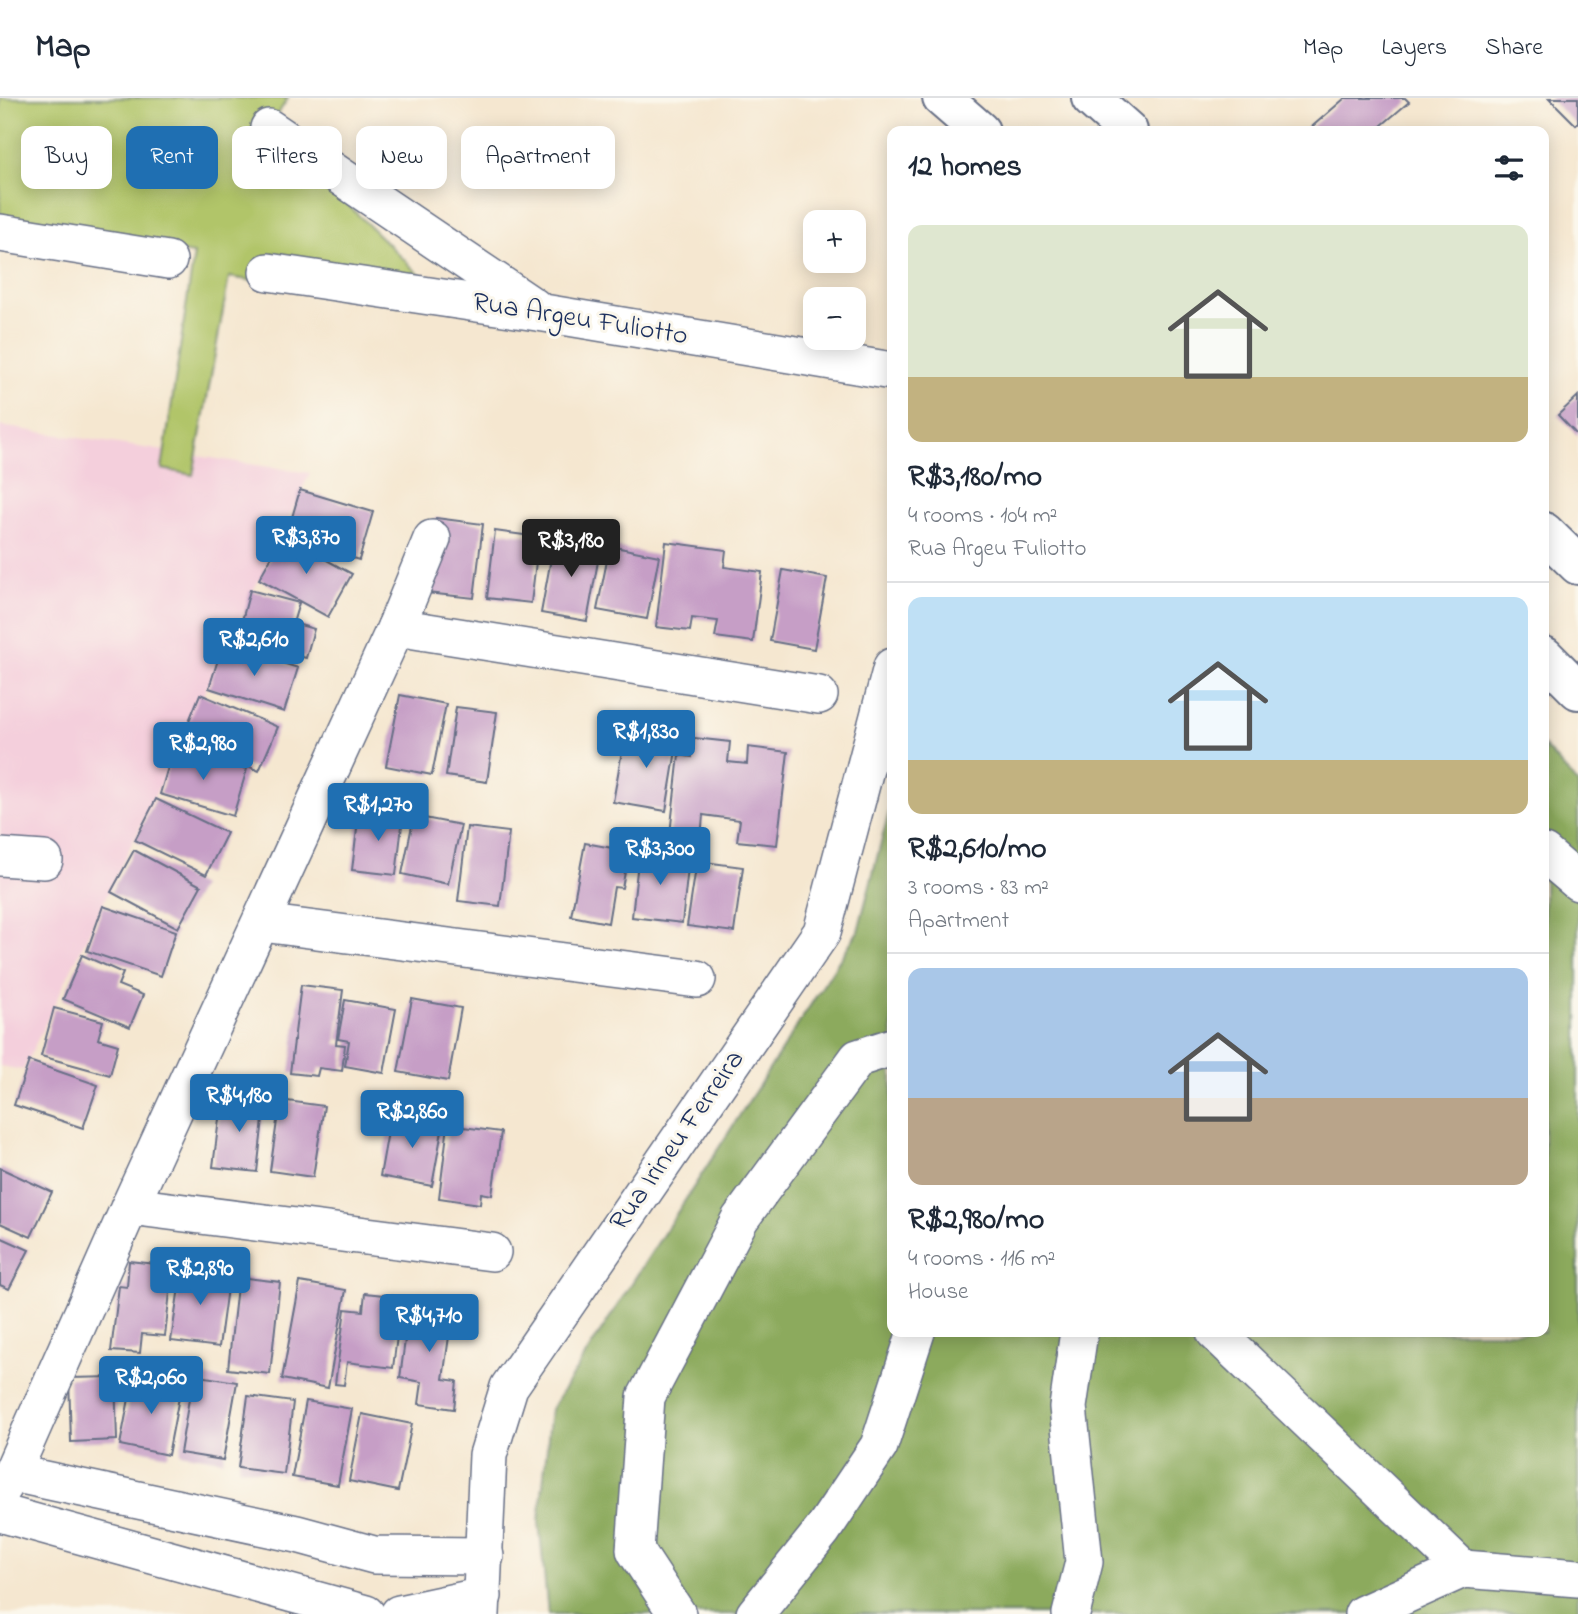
<!DOCTYPE html>
<html lang="en">
<head>
<meta charset="utf-8">
<style>
  body { margin:0; font-family:"Indie Flower",sans-serif; background:#f6f6f7; color:#1f2937; height:100vh; display:flex; flex-direction:column; font-size:26px; white-space:nowrap }
  * { box-sizing:border-box; margin:0 }
  p { font-size:23px; color:#747a83 }
  .icon { flex:none; width:38px; height:38px; fill:none; stroke:currentColor; stroke-width:2; stroke-linecap:round; stroke-linejoin:round }
  .map { position:relative; flex:1; overflow:hidden }
  .sheet { position:absolute; left:887px; top:28px; width:662px; height:1211px; display:flex; flex-direction:column; background:#fff; border-radius:14px; box-shadow:0 4px 18px #0003 }
  .sheet>* { flex:none }
  .guide { position:absolute; left:21px; top:28px; width:665px; height:63px; display:flex; gap:14px }
  .fabs { position:absolute; left:803px; top:112px; display:grid; gap:14px }
  .fabs a { display:grid; place-items:center; width:63px; height:63px; border-radius:14px; background:#fff; box-shadow:0 4px 18px #0003; font-size:35px }
  .price { position:absolute; translate:-50% -60px; padding:0 16px; border-radius:7px; background:#1f6fb2; color:#fff; font-size:23px; line-height:46px; filter:drop-shadow(0 2px 4px #0008) }
  .price::after { content:''; position:absolute; left:50%; top:42px; width:21px; height:16px; margin-left:-10px; background:inherit; clip-path:polygon(0 0,100% 0,50% 100%) }
  .price.selected { background:#222; color:#fff }
  ul { padding:0; list-style:none }
  li { display:grid; align-content:center; gap:14px; height:371px; padding:0 21px }
  li+li { border-top:2px solid #e0e1e3 }
  li span { display:grid; place-items:center; height:217px; border-radius:14px; color:#555 }
  li>.icon { margin-inline-start:auto }
  span .icon { width:126px; height:126px; fill:#fffc; stroke-width:1 }
  li b { font-size:30px }
  h2 { display:flex; justify-content:space-between; align-items:center; height:84px; padding:0 21px; font-size:30px }
  .tag { padding:0 24px; border-radius:14px; background:#fff; box-shadow:0 4px 18px #0003; font-size:24px; line-height:63px }
  .tag.selected { background:#1f6fb2; color:#fff }
  header { display:flex; align-items:center; gap:42px; box-sizing:border-box; height:98px; padding:0 35px; background:#fff; border-bottom:2px solid #e0e1e3 }
  header strong { font-size:33px }
  nav { display:flex; gap:38px; margin-inline-start:auto; font-size:24px }
  .map>svg:first-child { display:block }
  .built { fill:#f4cfdc }
  .green { fill:#b1c569; stroke:#667a64; stroke-width:2 }
  .forest { fill:#8caa5d; stroke:#546c5e; stroke-width:2 }
  .building { fill:#c69ec6 }
  .lines { fill:none; stroke-linecap:round; stroke-linejoin:round }
  .minor-casing { stroke:#676f86; stroke-width:40 }
  .major-casing { stroke:#676f86; stroke-width:42 }
  .minor { stroke:#fff; stroke-width:37 }
  .major { stroke:#fff; stroke-width:38 }
  .labels { text-anchor:middle; dominant-baseline:central; stroke-width:6; stroke-linejoin:round; paint-order:stroke }
  .street-label { font-size:28px; fill:#1b2f5e; stroke:#fbf7ec }
</style>
</head>
<body>
<header>
<strong>Map</strong>
<nav><a>Map</a><a>Layers</a><a>Share</a></nav>
</header>
<div class="map">
<svg width="1578" height="1516" viewBox="0 0 1578 1516">
  <rect width="100%" height="100%" fill="#fbf7ec"/>
  <filter id="ink" filterUnits="userSpaceOnUse"><feTurbulence type="fractalNoise" baseFrequency=".0143" numOctaves="2"/><feDisplacementMap in="SourceGraphic" scale="14" xChannelSelector="R" yChannelSelector="G"/><feConvolveMatrix kernelMatrix="1 2 1 2 8 2 1 2 1" color-interpolation-filters="sRGB"/></filter>
  <filter id="wash" filterUnits="userSpaceOnUse"><feTurbulence type="fractalNoise" baseFrequency=".00686" numOctaves="4" result="noise"/><feDisplacementMap in="SourceGraphic" scale="28" xChannelSelector="R" yChannelSelector="G"/><feGaussianBlur stdDeviation="1.57" result="paint"/><feColorMatrix in="noise" values="0 0 0 0 0 0 0 0 0 0 0 0 0 0 0 0 0 1.4 0 .05"/><feComposite in="paint" operator="in"/></filter>
  <g filter="url(#wash)">
    <rect width="100%" height="100%" fill="#f5e7d0"/>
    <path class="built" d="M0 328 310 375 23 972 0 968Z"/>
    <path class="green" d="M0 0H288L269 30 430 187 287 188 229 179 193 377 162 371 194 156 0 128Z"/>
    <path class="forest" d="M1544 648 1578 686V1516H548L539 1424 551 1311 858 833 892 702V1234H1544Z"/>
    <g id="blocks">
      <g class="building">
        <path d="M1345 0H1405L1409 4 1375 33H1307Z"/>
        <path d="M1549 0H1578V25L1576 27Z"/>
        <path d="M1578 298V338L1558 317Z"/>
        <path d="M300 392 373 414 359 462 286 440Z"/>
        <path d="M436 420 483 426 474 500 427 495Z"/>
        <path d="M495 433 539 439 531 505 487 500Z"/>
        <path d="M283 438 352 476 328 519 259 481Z"/>
        <path d="M555 439 601 447 587 523 541 515Z"/>
        <path d="M666 444 726 452 724 469 762 474 753 544 715 539 718 523 692 520 690 533 656 529Z"/>
        <path d="M610 448 659 458 647 521 597 512Z"/>
        <path d="M783 472 827 480 814 551 770 543Z"/>
        <path d="M250 492 299 505 293 525 314 531 306 560 237 542Z"/>
        <path d="M223 546 298 570 284 614 209 590Z"/>
        <path d="M200 596 278 629 259 673 182 640Z"/>
        <path d="M400 597 446 606 432 677 386 668Z"/>
        <path d="M456 609 497 614 487 684 446 678Z"/>
        <path d="M626 631 678 640 666 713 613 704Z"/>
        <path d="M694 640 730 644 728 664 747 666 748 649 788 654 777 747 737 743 740 722 703 717 701 740 670 736 679 657 692 659Z"/>
        <path d="M174 649 247 671 233 718 160 696Z"/>
        <path d="M156 701 227 735 206 777 135 742Z"/>
        <path d="M359 714 403 719 396 777 352 772Z"/>
        <path d="M414 718 461 727 448 786 402 776Z"/>
        <path d="M467 729 509 734 500 808 458 803Z"/>
        <path d="M585 745 629 753 622 790 614 789 608 825 571 818Z"/>
        <path d="M134 752 201 788 178 830 111 794Z"/>
        <path d="M639 754 689 760 682 825 632 819Z"/>
        <path d="M697 763 743 769 734 834 687 828Z"/>
        <path d="M103 808 176 833 161 878 87 853Z"/>
        <path d="M82 857 123 875 118 887 143 897 130 929 63 901Z"/>
        <path d="M301 887 343 892 336 946 345 947 342 973 319 970 317 978 290 975Z"/>
        <path d="M412 901 461 910 448 983 398 974Z"/>
        <path d="M345 902 396 911 384 975 345 968 349 943 338 941Z"/>
        <path d="M54 910 103 923 98 941 118 947 110 977 41 958Z"/>
        <path d="M29 963 98 987 83 1030 14 1007Z"/>
        <path d="M222 997 265 1003 257 1074 213 1069Z"/>
        <path d="M280 1002 324 1008 313 1079 270 1073Z"/>
        <path d="M391 1017 443 1027 432 1088 380 1078Z"/>
        <path d="M448 1027 501 1034 492 1097 481 1095 480 1106 439 1100Z"/>
        <path d="M0 1070 52 1094 31 1139 0 1125Z"/>
        <path d="M0 1139 29 1152 9 1191 0 1187Z"/>
        <path d="M129 1163 173 1168 165 1238 142 1236 140 1255 111 1253 119 1188 127 1189Z"/>
        <path d="M182 1169 229 1175 219 1249 171 1243Z"/>
        <path d="M238 1179 280 1184 270 1276 228 1271Z"/>
        <path d="M300 1184 346 1192 328 1290 282 1281Z"/>
        <path d="M365 1195 402 1199 393 1270 347 1264 344 1287 335 1286 345 1211 363 1213Z"/>
        <path d="M410 1204 453 1210 443 1281 457 1283 454 1311 419 1306 422 1284 400 1280Z"/>
        <path d="M193 1277 237 1284 223 1362 180 1355Z"/>
        <path d="M115 1279 117 1342 71 1344 69 1280Z"/>
        <path d="M133 1280 181 1289 168 1357 120 1347Z"/>
        <path d="M248 1298 293 1304 284 1376 238 1370Z"/>
        <path d="M306 1303 352 1311 338 1387 292 1379Z"/>
        <path d="M362 1316 412 1326 398 1393 349 1383Z"/>
      </g>
    </g>
  </g>
  <g filter="url(#ink)">
    <use href="#blocks" fill-opacity="0" stroke="#676f86" stroke-width="2"/>
    <g class="lines">
      <defs>
        <g id="minor">
          <path d="M269 30 534 209"/>
          <path d="M0 135 168 162"/>
          <path d="M268 174 544 215 892 273"/>
          <path d="M396 529 819 597"/>
          <path d="M1544 755 1578 784"/>
          <path d="M0 759 44 762"/>
          <path d="M262 825 697 881"/>
          <path d="M130 1108 492 1154"/>
          <path d="M1215 1234 1463 1471"/>
          <path d="M12 1375 297 1436 374 1457 485 1458"/>
          <path d="M0 1394 12 1375 130 1108 396 529 432 441"/>
          <path d="M0 1415 366 1516"/>
          <path d="M399 1516 483 1498"/>
          <path d="M481 1516 488 1357 509 1289 822 834 892 569"/>
          <path d="M677 1516 635 1452 646 1299 740 1121 858 960 892 949"/>
          <path d="M755 1516 822 1433 879 1348 916 1234"/>
          <path d="M1071 1516 1084 1464 1068 1309 1079 1234"/>
          <path d="M1363 1516 1463 1471 1578 1480"/>
        </g>
        <g id="major">
          <path d="M942 0 980 33"/>
          <path d="M1091 0 1128 33"/>
          <path d="M1544 434 1578 467"/>
          <path d="M1544 558 1578 592"/>
        </g>
      </defs>
      <use href="#minor" class="minor-casing"/>
      <use href="#major" class="major-casing"/>
      <use href="#minor" class="minor"/>
      <use href="#major" class="major"/>
    </g>
  </g>
  <g class="labels">
    <g class="street-label">
      <text transform="translate(580 222) rotate(9)">Rua Argeu Fuliotto</text>
      <text transform="translate(678 1043) rotate(-55)">Rua Irineu Ferreira</text>
    </g>
  </g>
</svg>
<div class="fabs">
<a>+</a>
<a>−</a>
</div>
<b class="price" style="left:306px;top:478px">R$3,870</b>
<b class="price selected" style="left:571px;top:481px">R$3,180</b>
<b class="price" style="left:254px;top:580px">R$2,610</b>
<b class="price" style="left:646px;top:672px">R$1,830</b>
<b class="price" style="left:203px;top:684px">R$2,980</b>
<b class="price" style="left:378px;top:745px">R$1,270</b>
<b class="price" style="left:660px;top:789px">R$3,300</b>
<b class="price" style="left:239px;top:1036px">R$4,180</b>
<b class="price" style="left:412px;top:1052px">R$2,860</b>
<b class="price" style="left:200px;top:1209px">R$2,890</b>
<b class="price" style="left:429px;top:1256px">R$4,710</b>
<b class="price" style="left:151px;top:1318px">R$2,060</b>
<div class="guide">
<a class="tag">Buy</a>
<a class="tag selected">Rent</a>
<a class="tag">Filters</a>
<a class="tag">New</a>
<a class="tag">Apartment</a>
</div>
<section class="sheet">
<h2>12 homes<svg class="icon" aria-label="filters" viewBox="0 0 24 24"><path d="M4 7h16M4 17h16"/><circle cx="9" cy="7" r="2"/><circle cx="15" cy="17" r="2"/></svg></h2>
<ul>
<li><span style="background:linear-gradient(#dfe7d0 70%,#c2b280 0)"><svg class="icon" aria-label="home" viewBox="0 0 24 24"><path d="M3 11l9-7 9 7M6 9v11h12V9"/></svg></span><div><b>R$3,180/mo</b><p>4 rooms · 104 m²</p><p>Rua Argeu Fuliotto</p></div></li>
<li><span style="background:linear-gradient(#bfe0f5 75%,#c2b280 0)"><svg class="icon" aria-label="home" viewBox="0 0 24 24"><path d="M3 11l9-7 9 7M6 9v11h12V9"/></svg></span><div><b>R$2,610/mo</b><p>3 rooms · 83 m²</p><p>Apartment</p></div></li>
<li><span style="background:linear-gradient(#a9c7e8 60%,#b9a48a 0)"><svg class="icon" aria-label="home" viewBox="0 0 24 24"><path d="M3 11l9-7 9 7M6 9v11h12V9"/></svg></span><div><b>R$2,980/mo</b><p>4 rooms · 116 m²</p><p>House</p></div></li>
</ul>
</section>
</div>
</body>
</html>
